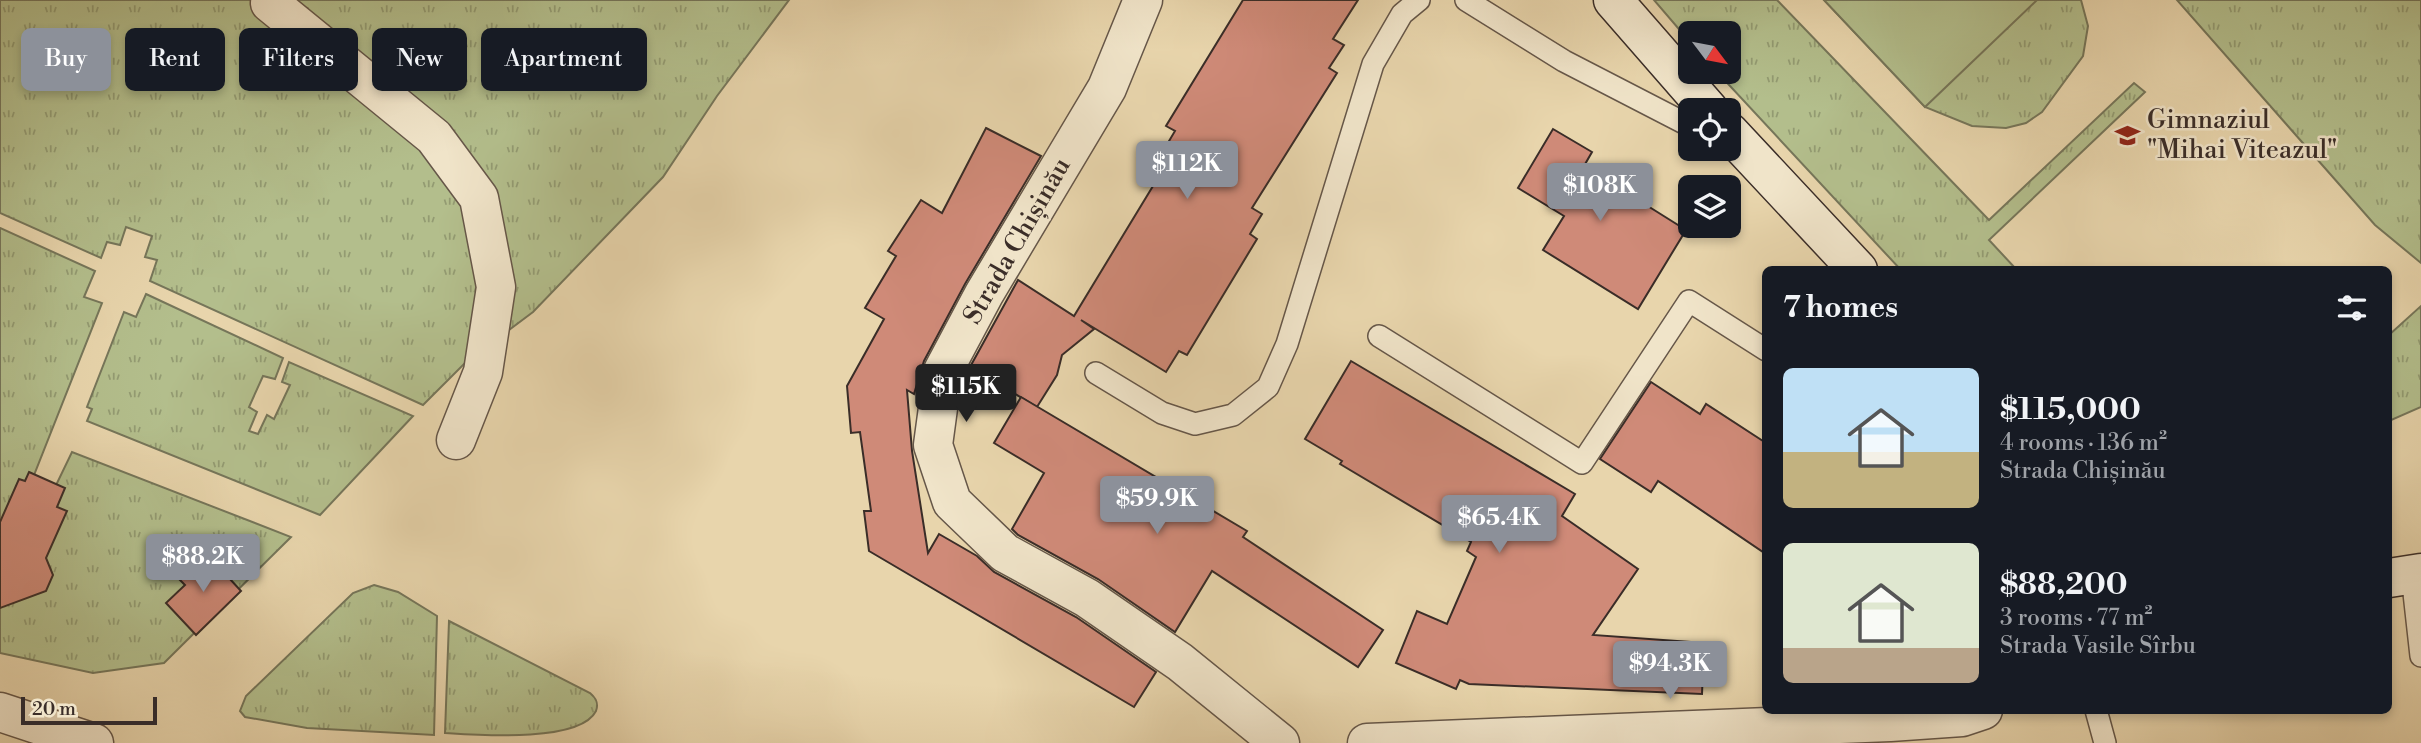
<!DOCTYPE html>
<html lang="en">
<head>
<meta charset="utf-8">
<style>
  body { margin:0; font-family:"Libre Bodoni",serif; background:#20242c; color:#f1f3f6; height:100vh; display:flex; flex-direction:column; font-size:26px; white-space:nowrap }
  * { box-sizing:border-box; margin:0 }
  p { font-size:23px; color:#9ea1a6 }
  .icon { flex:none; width:38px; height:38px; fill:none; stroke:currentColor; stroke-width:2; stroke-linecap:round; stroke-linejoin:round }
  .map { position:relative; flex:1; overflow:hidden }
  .details { position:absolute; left:1762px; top:266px; width:630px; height:448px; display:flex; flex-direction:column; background:#171b24; border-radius:10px; box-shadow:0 4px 10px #0003 }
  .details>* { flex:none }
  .hud { position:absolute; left:21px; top:28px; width:665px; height:63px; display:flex; gap:14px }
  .needle { width:46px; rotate:122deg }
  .buttons { position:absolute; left:1678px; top:21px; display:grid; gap:14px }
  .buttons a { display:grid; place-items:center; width:63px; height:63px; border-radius:10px; background:#171b24; box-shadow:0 4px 10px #0003; font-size:35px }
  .scale { position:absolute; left:21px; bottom:18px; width:136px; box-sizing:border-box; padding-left:7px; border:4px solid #3a2d28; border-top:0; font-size:19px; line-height:24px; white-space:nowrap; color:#3a2d28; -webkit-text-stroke:5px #f0e4c9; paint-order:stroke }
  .price { position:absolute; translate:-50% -60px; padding:0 16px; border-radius:7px; background:#8c9099; color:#fff; font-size:23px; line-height:46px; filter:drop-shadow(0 2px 4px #0008) }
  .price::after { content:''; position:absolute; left:50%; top:42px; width:21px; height:16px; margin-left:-10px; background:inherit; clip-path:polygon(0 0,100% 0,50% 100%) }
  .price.active { background:#222; color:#fff }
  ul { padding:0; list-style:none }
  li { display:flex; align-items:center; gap:21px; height:175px; padding:0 21px }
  li span { display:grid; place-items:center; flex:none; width:196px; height:140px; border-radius:10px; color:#555 }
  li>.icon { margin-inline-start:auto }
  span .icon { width:84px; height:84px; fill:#fffc; stroke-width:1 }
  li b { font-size:30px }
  h2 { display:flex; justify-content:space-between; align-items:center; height:84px; padding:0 21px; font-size:30px }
  .chip { padding:0 24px; border-radius:10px; background:#171b24; box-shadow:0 4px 10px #0003; font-size:24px; line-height:63px }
  .chip.active { background:#8c9099; color:#fff }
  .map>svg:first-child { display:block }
  .grass { fill:url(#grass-tufts); stroke:#76765a; stroke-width:2 }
  .pitch { fill:#b3be8c; stroke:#76765a; stroke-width:2 }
  .building { fill:#cf8a78; stroke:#3a2d28; stroke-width:2 }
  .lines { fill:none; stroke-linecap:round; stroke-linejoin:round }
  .lane-casing { stroke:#665749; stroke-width:24 }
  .street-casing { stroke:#665749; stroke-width:41 }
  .secondary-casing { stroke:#3a2d28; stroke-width:41 }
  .lane { stroke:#f0e4c9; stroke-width:21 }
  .street { stroke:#f0e4c9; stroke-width:38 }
  .secondary { stroke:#f0e4c9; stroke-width:38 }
  .labels { text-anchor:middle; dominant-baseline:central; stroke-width:5; stroke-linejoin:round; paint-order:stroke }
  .poi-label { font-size:26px; fill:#3a2d28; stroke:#f0e4c9; text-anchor:start }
  .street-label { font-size:26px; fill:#3a2d28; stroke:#f0e4c9 }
</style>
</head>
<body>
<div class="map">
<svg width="2421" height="743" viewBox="0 0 2421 743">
  <defs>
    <pattern id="grass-tufts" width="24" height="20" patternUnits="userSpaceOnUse" patternTransform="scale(1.75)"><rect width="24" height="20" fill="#b3be8c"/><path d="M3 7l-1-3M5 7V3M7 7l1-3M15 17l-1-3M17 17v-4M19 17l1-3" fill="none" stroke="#939b72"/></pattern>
  </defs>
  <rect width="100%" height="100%" fill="#e8d5ac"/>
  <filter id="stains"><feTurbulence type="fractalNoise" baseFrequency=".00286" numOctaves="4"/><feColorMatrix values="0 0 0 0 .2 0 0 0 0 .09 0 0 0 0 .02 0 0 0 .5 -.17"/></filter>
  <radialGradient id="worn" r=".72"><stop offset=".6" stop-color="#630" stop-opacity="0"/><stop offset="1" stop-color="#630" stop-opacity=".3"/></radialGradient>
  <g class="grass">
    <path d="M0 0H789L717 96 663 177 533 312 466 362 423 405 150 281 157 260 145 257 152 236 126 227 120 245 107 242 101 258 0 213Z"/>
    <path d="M1654 0H1777L1989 220 2134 83 2145 92 1989 240 2016 269H1900L1717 72H1729V33H1690V42Z"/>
    <path d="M1824 0H2081L2088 26 2083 56 2042 112 2026 123 2006 128 1972 126 1925 107Z"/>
    <path d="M2177 0H2421V263L2375 225Z"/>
    <path d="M0 228 95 271 84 297 102 303 25 498 46 506 72 452 291 537 164 663 93 673 0 653Z"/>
    <path d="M146 294 283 358 275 379 263 376 249 407 257 412 249 431 258 434 267 415 274 419 290 385 282 382 289 362 413 416 320 515 87 421 92 409 87 407 124 312 136 317Z"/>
    <path d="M2421 306V407L2389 421V335Z"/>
    <path d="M374 585 398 592 437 616 434 735 307 728 245 717 240 711 246 696 353 593Z"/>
    <path d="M449 621 590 693C596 698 599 703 596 711 580 743 477 735 445 733Z"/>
  </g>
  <path class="pitch" d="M1824 0H2037L1925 107Z"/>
  <g class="building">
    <path d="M1243 0H1358L1333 39 1344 45 1329 68 1337 73 1252 208 1262 214 1250 234 1257 239 1187 355 1179 351 1166 372 1081 320 1094 329 1062 355 1057 375 1037 407 970 367 1018 280 1074 316 1170 158 1162 153 1175 131 1166 126Z"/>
    <path d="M986 128 1041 156 965 284 924 361 914 394 907 390 912 451 928 553 939 534 977 556 994 572 1076 617 1156 672 1134 707 869 551 864 511H871L860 432 851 433 847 386 884 319 865 308 896 256 888 251 921 200 942 213Z"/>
    <path d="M1553 129 1592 152 1584 166 1686 230 1638 309 1543 250 1564 216 1518 188Z"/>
    <path d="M1351 361 1575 494 1562 516 1638 569 1593 635 1704 643 1702 694 1469 684 1460 680 1456 689 1396 663 1417 611 1447 624 1476 557 1467 551 1471 542 1340 464 1342 461 1305 439Z"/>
    <path d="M1651 382 1700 414 1706 404 1766 443V554L1658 481 1651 492 1600 459Z"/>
    <path d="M1021 397 1247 531 1243 537 1383 630 1358 667 1212 571 1175 632 1098 579 1018 535 1012 529 1044 473 994 443Z"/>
    <path d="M29 472 65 488 57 507 67 511 46 558 53 575 46 591 0 608V522L19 479 25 481Z"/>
    <path d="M206 553 241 591 196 635 166 603 185 585 178 578Z"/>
  </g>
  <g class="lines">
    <defs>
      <g id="lane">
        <path d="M1466 0 1564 61 1690 126"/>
        <path d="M1379 336 1582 463 1689 301 1766 350"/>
        <path d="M1096 373 1162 413 1195 424 1233 415 1268 387 1287 344 1373 64 1402 14 1419 0"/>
        <path d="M2412 575 2421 656"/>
        <path d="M2096 710 2105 743"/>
      </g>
      <g id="street">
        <path d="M1143 0 1107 88 984 294 943 371 933 445 952 502 1005 553 1087 598 1180 662 1280 743"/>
        <path d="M270 3 434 137 479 198 496 287 483 372 456 440"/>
        <path d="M0 712 94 743"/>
        <path d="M1367 743 1890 722 1962 717 1983 710"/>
      </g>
      <g id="secondary">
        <path d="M1613 0 1709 110"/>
        <path d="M1729 132 1858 270"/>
        <path d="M2389 578 2421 573"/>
      </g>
    </defs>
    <use href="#lane" class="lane-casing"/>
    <use href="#street" class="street-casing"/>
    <use href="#secondary" class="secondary-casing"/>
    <use href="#lane" class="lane"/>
    <use href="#street" class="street"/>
    <use href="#secondary" class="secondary"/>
  </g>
  <defs>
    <symbol id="school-bare" viewBox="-9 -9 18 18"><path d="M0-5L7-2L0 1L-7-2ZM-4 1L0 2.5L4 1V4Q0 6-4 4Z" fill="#8f2418" stroke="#f0e4c9" stroke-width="2.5" paint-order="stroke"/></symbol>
  </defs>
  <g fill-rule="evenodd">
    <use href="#school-bare" x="2110" y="118" width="35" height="35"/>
  </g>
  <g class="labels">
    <g class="poi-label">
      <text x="2147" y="120">Gimnaziul<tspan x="2147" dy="30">"Mihai Viteazul"</tspan></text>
    </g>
    <g class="street-label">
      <text transform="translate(1017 241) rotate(-60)">Strada Chișinău</text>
    </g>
  </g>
  <rect width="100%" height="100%" filter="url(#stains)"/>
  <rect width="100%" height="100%" fill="url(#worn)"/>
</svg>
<div class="buttons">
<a><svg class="needle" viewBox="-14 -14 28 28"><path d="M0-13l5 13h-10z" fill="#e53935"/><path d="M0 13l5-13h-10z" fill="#9ea1a6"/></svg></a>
<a><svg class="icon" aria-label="locate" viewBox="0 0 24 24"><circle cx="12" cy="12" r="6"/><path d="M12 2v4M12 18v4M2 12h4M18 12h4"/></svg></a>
<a><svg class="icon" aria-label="layers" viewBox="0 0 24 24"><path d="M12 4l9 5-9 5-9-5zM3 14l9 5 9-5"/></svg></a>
</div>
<div class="scale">20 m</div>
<b class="price" style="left:1187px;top:201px">$112K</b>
<b class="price" style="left:1600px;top:223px">$108K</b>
<b class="price active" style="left:966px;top:424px">$115K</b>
<b class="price" style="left:1157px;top:536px">$59.9K</b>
<b class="price" style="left:1499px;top:555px">$65.4K</b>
<b class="price" style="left:203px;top:594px">$88.2K</b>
<b class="price" style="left:1670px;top:701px">$94.3K</b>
<div class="hud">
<a class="chip active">Buy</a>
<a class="chip">Rent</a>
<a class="chip">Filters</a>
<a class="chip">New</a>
<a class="chip">Apartment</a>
</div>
<section class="details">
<h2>7 homes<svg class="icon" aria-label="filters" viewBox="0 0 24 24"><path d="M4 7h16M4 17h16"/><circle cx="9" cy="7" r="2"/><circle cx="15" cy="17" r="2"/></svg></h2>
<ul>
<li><span style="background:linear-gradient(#bfe0f5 60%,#c2b280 0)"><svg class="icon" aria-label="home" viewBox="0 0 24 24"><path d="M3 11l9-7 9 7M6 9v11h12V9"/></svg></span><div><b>$115,000</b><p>4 rooms · 136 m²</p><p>Strada Chișinău</p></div></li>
<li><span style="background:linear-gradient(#dfe7d0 75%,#b9a48a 0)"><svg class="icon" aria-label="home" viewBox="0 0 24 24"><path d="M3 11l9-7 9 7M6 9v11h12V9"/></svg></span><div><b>$88,200</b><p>3 rooms · 77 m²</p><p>Strada Vasile Sîrbu</p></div></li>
</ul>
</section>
</div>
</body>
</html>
